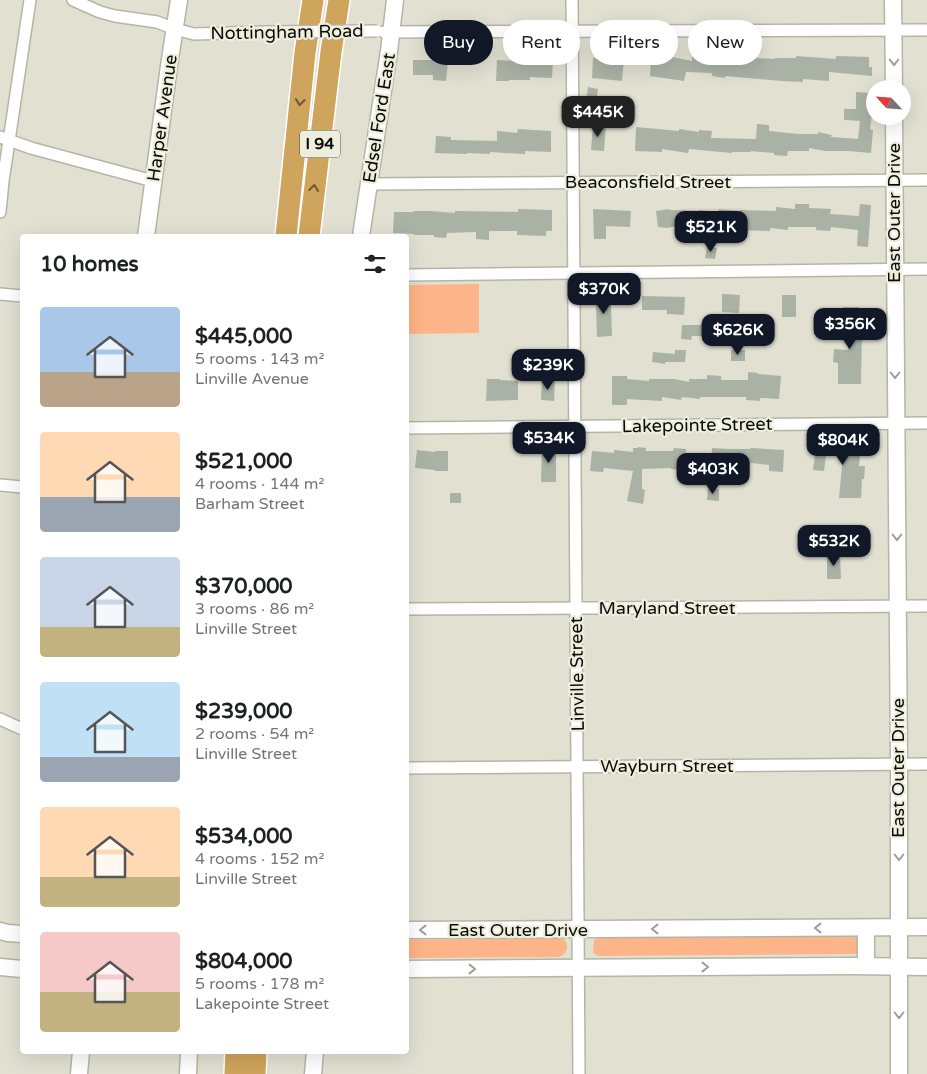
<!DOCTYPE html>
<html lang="en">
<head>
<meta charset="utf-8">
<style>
  body { margin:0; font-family:"Varela Round",sans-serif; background:#f2f2f2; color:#202124; height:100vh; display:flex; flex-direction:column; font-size:19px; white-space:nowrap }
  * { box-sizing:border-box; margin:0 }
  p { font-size:16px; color:#757577 }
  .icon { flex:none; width:28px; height:28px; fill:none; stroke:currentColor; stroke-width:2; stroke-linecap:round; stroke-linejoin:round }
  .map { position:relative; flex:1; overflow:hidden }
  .details { position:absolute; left:20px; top:234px; width:389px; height:820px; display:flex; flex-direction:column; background:#fff; border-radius:5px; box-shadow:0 5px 20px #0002 }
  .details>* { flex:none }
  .guide { position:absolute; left:424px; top:20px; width:428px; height:45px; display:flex; gap:10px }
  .needle { width:32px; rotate:296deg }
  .controls { position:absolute; left:866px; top:80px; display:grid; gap:10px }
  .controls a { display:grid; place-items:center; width:45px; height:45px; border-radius:50%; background:#fff; box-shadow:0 5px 20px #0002; font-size:25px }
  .price { position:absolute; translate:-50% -42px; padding:0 11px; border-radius:10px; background:#111827; color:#fff; font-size:16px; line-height:32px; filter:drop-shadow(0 1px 2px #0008) }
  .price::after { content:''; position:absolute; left:50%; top:30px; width:15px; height:11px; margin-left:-8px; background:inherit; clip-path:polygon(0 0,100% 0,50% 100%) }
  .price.active { background:#222; color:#fff }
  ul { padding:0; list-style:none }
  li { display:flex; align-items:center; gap:15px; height:125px; padding:0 20px }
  li span { display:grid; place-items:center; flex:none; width:140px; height:100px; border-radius:5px; color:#555 }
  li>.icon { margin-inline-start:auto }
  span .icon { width:60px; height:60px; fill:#fffc; stroke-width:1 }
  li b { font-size:21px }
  h2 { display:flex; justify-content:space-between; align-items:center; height:60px; padding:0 20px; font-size:21px }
  .chip { padding:0 18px; border-radius:22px; background:#fff; box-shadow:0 5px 20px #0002; font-size:18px; line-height:45px }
  .chip.active { background:#111827; color:#fff }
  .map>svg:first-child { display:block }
  .green { fill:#fdb488 }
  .building { fill:#aab2a5 }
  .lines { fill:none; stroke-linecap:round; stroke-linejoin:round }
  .street-casing { stroke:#b5b5a6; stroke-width:14 }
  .secondary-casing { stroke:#b5b5a6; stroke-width:19 }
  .highway-casing { stroke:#fff; stroke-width:24 }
  .street { stroke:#fff; stroke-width:11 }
  .secondary { stroke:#fff; stroke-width:16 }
  .highway { stroke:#cfa45c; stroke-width:21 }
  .street-bridge-casing { stroke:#b5b5a6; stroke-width:14; stroke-linecap:butt }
  .street-bridge { stroke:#fff; stroke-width:11 }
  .oneway { stroke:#9e9e9c }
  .oneway2 { stroke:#6e5832 }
  .labels { text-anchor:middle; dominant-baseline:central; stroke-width:4.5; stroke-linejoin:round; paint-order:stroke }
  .shield { fill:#eeeedf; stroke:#505048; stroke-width:1 }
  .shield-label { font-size:16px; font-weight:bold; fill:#0c0c07 }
  .street-label { font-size:18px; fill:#0c0c07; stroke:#eeeedf }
</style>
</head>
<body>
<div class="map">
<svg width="927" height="1074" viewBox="0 0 927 1074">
  <rect width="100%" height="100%" fill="#e1e0d1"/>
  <g class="green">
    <path d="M479 284V333L406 334V285Z"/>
    <path d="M857 935 860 936V953L857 954 598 956 593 953 594 940 599 938Z"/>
    <path d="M560 938 565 940C569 947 567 954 559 957L406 958V940Z"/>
  </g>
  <g class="building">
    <path d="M796 56 836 59V56L869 57V67H872V76L829 72V81L803 79V82L781 81 725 76V78L712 76V73L686 72 684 81 650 76 651 57 672 59V57L692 61V57L714 58 734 60V57L755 59V58L775 59V58H796Z"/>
    <path d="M611 57 624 59 622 81 592 78 593 58H611Z"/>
    <path d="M517 58 553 59 552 78 530 77V80H509V81H496L497 60 517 61Z"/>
    <path d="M413 60H433L448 61 446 81 433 80V75H413Z"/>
    <path d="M588 87 598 89 596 104 586 103Z"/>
    <path d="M856 92 869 93V109H873L870 129 873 130 871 153 849 151H825L809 148V151H788L787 156 774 155V153L751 151V152H732V153L689 149 688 153 662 149V152L635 151 636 127 679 131V129L699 132V130L712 131 711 138 756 139 757 124 769 125V131L798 134H818V132L832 135 831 137 858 139 860 121 844 120V109H856Z"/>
    <path d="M593 125 606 126 604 151 591 150Z"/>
    <path d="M518 129 551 131V152L525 151V154L490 152V154L467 153V154L435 153 436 136 451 137V140L497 141V131L517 133Z"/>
    <path d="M795 204H809V208L831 209 830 214 859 216 860 204 871 205 868 247 857 246 858 230 831 227 830 231 816 230V227H788V230L770 228V231L730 230V232L677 228V226L667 228 658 227 656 211 669 209V210L699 211V210L719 212V209L739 211 740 210 776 211V207L795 209Z"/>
    <path d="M518 209 552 210V231H546V236L517 235V231H489V240L476 239V232L447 233 446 238 434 237V235H414V234L393 233 394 212H414V211H430L455 213V211L518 212Z"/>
    <path d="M593 209 631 211 630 227 606 226V239H594Z"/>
    <path d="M707 247 717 248 715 259 705 258Z"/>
    <path d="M598 292 612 293 611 306 612 336 597 337 596 304Z"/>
    <path d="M722 294 740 295 739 313 722 312Z"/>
    <rect x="782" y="295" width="14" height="22"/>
    <path d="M642 296 685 297 684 315 667 314V310H642Z"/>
    <path d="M843 307H859L858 328H862L861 384H838V363L833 362 834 349 848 350V322H843Z"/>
    <path d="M682 325H711V336H692L691 340 681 339Z"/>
    <path d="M675 350H686L685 362H665V364L652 362 653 352 675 354Z"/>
    <rect x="731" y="350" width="14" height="11"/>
    <path d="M544 351 556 352 555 363 543 362Z"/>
    <path d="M748 372 758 373V374L781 376 779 399 760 398V401L746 400V397H700V399L682 397 681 400 662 397V401L627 399V405H612V376H627V379L649 381V379H674L689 382V379H707V375L721 376V380H748Z"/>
    <path d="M487 379H500V380L518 381V400L486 401Z"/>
    <path d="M542 380 555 381 554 401 541 400Z"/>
    <path d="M813 442 837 443V442L861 444 859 466H865L864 479H862L861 498H839L843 456 826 455 824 471 813 470 815 454H813Z"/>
    <path d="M542 446H556V482H541Z"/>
    <path d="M638 447 646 448V451H673L674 448 686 449 684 471 671 469V468L642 469V489L645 490 643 504 627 501 633 471 604 468 603 472 590 471 592 451 614 453V450L633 452V448H638Z"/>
    <path d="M712 448 731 449H750L751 448 784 450 783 472 769 471V465L743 462V470L711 468Z"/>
    <path d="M417 450 435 452V451H448V471H435V470L415 468Z"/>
    <path d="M708 489H719V501L707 500Z"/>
    <rect x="450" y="493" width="11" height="10"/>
    <path d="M840 555 841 579H827V556Z"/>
  </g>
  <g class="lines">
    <defs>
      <g id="street">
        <path d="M73 0 100 12 115 16 157 22 175 29 194 34 267 32"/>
        <path d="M572 0 579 1074"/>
        <path d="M384 32 927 30"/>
        <path d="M0 137 31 148 153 181"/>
        <path d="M369 184 927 180"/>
        <path d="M0 212 3 181 30 0"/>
        <path d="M406 275 927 269"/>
        <path d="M0 294 22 296"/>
        <path d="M406 428 927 423"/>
        <path d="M0 485 22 487"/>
        <path d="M406 609 927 606"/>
        <path d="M0 719 22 729"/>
        <path d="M406 768 927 764"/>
      </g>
      <g id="secondary">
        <path d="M893 0 894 89"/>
        <path d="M894 116 899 764V1074"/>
        <path d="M146 236 169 66 179 0"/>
        <path d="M361 236 389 51 395 0"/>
        <path d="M406 930 927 927"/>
        <path d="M0 931 8 933 22 934"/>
        <path d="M866 966V928"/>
        <path d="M0 967 22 969"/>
        <path d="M406 969 851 966 927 967"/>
        <path d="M79 1074 81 1051"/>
        <path d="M188 1074 189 1051"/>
        <path d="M313 1074 315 1051"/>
      </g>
      <g id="highway">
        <path d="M286 236 305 53 313 0"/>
        <path d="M309 236 331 52 339 0"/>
        <path d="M235 1074 236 1051"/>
        <path d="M255 1074 256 1051"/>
      </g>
    </defs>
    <use href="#street" class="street-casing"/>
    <use href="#secondary" class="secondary-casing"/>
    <use href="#highway" class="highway-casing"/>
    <use href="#street" class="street"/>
    <use href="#secondary" class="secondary"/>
    <use href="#highway" class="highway"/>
    <defs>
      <path id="street-bridge" d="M267 32 377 31"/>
    </defs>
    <use href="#street-bridge" class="street-bridge-casing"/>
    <use href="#street-bridge" class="street-bridge"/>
  </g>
  <defs><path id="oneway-chevron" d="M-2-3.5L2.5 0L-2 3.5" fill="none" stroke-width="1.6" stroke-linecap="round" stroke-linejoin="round" transform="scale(1.25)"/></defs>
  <g class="oneway">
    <use href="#oneway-chevron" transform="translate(894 62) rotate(90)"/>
    <use href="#oneway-chevron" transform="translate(895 375) rotate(90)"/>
    <use href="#oneway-chevron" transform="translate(897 537) rotate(90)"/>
    <use href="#oneway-chevron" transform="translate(899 857) rotate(90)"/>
    <use href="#oneway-chevron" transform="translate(818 928) rotate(180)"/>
    <use href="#oneway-chevron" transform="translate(655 929) rotate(180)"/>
    <use href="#oneway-chevron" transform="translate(423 930) rotate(180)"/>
    <use href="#oneway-chevron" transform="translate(705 967)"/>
    <use href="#oneway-chevron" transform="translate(472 969)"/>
    <use href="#oneway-chevron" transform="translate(899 1015) rotate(90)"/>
  </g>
  <g class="oneway2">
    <use href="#oneway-chevron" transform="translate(300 102) rotate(96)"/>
    <use href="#oneway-chevron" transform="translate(314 188) rotate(-83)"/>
  </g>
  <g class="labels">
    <rect class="shield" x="300" y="130.5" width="40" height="27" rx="4"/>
    <g class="shield-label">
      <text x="320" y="144">I 94</text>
    </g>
    <g class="street-label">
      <text transform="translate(287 32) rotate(-1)">Nottingham Road</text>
      <text transform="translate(162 118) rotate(-82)">Harper Avenue</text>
      <text transform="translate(379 118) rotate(-81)">Edsel Ford East</text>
      <text x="648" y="182">Beaconsfield Street</text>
      <text transform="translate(894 213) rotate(-90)">East Outer Drive</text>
      <text transform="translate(697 425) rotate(-1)">Lakepointe Street</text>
      <text x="667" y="608">Maryland Street</text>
      <text transform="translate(577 674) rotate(-91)">Linville Street</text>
      <text x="667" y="766">Wayburn Street</text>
      <text transform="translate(898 768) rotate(-90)">East Outer Drive</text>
      <text x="518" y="930">East Outer Drive</text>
    </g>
  </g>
</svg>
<div class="controls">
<a><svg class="needle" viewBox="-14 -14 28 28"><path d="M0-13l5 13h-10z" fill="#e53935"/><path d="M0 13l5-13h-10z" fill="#757577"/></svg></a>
</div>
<b class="price active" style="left:598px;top:138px">$445K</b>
<b class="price" style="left:711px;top:253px">$521K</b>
<b class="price" style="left:604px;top:315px">$370K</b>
<b class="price" style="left:850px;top:350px">$356K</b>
<b class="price" style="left:738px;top:356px">$626K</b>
<b class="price" style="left:548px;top:391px">$239K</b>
<b class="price" style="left:549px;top:464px">$534K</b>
<b class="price" style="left:843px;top:466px">$804K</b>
<b class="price" style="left:713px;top:495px">$403K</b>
<b class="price" style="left:834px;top:567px">$532K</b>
<div class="guide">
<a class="chip active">Buy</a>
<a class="chip">Rent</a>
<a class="chip">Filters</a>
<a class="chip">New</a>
</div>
<section class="details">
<h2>10 homes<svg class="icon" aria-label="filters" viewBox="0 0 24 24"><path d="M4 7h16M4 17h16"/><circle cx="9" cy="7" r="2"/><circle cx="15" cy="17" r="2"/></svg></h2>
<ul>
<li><span style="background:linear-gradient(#a9c7e8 65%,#b9a48a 0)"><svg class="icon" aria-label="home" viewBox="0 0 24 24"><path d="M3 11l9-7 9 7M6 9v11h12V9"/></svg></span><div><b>$445,000</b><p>5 rooms · 143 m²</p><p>Linville Avenue</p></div></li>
<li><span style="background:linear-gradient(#ffd9b3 65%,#9aa5b1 0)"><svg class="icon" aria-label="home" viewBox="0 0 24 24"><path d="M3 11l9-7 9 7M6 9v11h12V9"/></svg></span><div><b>$521,000</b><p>4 rooms · 144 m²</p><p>Barham Street</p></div></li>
<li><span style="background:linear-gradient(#c9d6e8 70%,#c2b280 0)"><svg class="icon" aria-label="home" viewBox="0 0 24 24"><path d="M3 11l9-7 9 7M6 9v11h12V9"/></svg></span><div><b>$370,000</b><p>3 rooms · 86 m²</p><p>Linville Street</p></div></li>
<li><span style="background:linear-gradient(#bfe0f5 75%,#9aa5b1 0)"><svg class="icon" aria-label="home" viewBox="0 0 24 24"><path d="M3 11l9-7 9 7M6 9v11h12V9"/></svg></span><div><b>$239,000</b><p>2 rooms · 54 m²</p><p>Linville Street</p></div></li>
<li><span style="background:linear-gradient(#ffd9b3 70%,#c2b280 0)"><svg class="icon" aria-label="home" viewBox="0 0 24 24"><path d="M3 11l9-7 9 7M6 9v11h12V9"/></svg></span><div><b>$534,000</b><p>4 rooms · 152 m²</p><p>Linville Street</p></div></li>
<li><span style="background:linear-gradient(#f6c9c9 60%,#c2b280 0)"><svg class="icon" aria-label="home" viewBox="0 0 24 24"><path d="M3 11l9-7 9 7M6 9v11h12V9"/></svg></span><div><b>$804,000</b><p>5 rooms · 178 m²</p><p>Lakepointe Street</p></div></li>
</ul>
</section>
</div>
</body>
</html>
